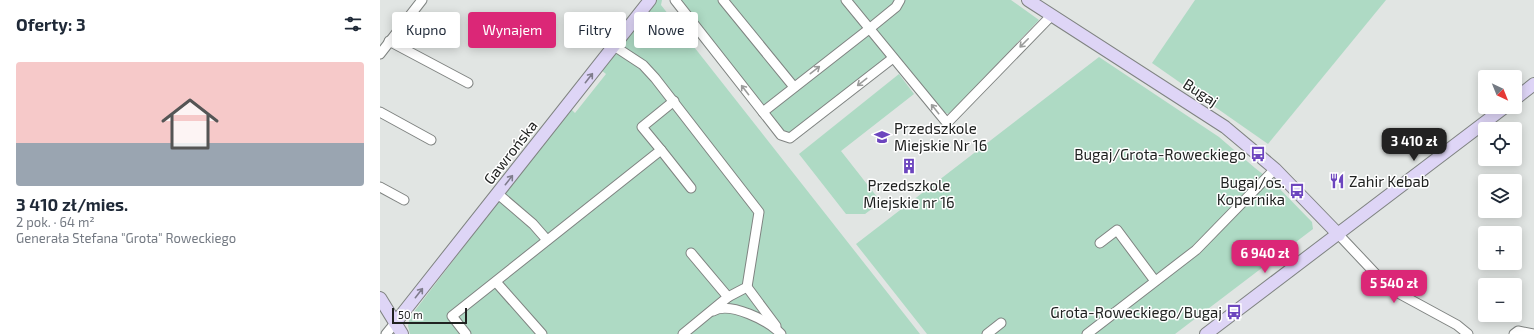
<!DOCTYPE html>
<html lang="pl">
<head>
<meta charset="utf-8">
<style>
  body { margin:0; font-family:"Exo 2",sans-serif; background:#f6f6f7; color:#1f2937; height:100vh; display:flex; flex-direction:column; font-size:15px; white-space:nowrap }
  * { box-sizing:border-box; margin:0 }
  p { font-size:13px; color:#747a83 }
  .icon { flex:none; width:22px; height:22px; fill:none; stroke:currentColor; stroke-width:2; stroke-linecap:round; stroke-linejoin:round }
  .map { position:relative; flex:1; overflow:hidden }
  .drawer { display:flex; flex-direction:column; background:#fff; width:380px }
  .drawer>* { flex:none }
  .guide { position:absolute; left:12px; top:12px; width:380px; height:36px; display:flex; gap:8px }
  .needle { width:26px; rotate:137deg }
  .tools { position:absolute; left:1098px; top:70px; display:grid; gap:8px }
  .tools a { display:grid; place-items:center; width:44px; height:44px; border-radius:4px; background:#fff; box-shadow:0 2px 10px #0003; font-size:20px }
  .scale { position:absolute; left:12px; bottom:10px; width:75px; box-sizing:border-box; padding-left:4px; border:2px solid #202221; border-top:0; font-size:11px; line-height:14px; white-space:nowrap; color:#202221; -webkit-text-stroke:3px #fff; paint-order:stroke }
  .price { position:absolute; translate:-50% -34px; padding:0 9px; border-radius:8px; background:#db2777; color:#fff; font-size:13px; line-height:26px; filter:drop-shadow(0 1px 2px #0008) }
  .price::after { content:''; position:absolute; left:50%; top:24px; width:12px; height:9px; margin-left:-6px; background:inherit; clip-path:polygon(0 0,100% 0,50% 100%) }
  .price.on { background:#222; color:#fff }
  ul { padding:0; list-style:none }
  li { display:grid; align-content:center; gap:8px; height:212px; padding:0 16px }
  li+li { border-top:1px solid #e0e1e3 }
  li span { display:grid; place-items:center; height:124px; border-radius:4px; color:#555 }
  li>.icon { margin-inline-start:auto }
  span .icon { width:72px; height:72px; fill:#fffc; stroke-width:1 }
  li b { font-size:17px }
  h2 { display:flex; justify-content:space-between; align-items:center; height:48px; padding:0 16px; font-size:17px }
  .tag { padding:0 14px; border-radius:4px; background:#fff; box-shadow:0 2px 10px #0003; font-size:14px; line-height:36px }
  .tag.on { background:#db2777; color:#fff }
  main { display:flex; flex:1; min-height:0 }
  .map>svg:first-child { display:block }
  .green { fill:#aedac4 }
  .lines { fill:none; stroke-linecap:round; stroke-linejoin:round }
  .street-casing { stroke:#7f8381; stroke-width:11 }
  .secondary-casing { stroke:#7f8381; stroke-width:14 }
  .street { stroke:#fff; stroke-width:9 }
  .secondary { stroke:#ded5f6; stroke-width:12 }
  .oneway { stroke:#9b9c9b }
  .oneway2 { stroke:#7f7c8c }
  .labels { text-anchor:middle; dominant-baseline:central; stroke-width:3; stroke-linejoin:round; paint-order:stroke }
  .street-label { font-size:15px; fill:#202221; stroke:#fff }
  .poi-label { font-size:15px; fill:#202221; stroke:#fff; text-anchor:end }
</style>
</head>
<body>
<main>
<section class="drawer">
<h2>Oferty: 3<svg class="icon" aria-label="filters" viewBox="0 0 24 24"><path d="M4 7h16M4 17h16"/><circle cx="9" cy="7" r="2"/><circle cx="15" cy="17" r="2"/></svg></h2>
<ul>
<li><span style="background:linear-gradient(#f6c9c9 65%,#9aa5b1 0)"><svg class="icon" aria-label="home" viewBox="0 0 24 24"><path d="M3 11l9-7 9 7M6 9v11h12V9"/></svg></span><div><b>3 410 zł/mies.</b><p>2 pok. · 64 m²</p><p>Generała Stefana &quot;Grota&quot; Roweckiego</p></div></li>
</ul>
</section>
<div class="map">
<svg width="1154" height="334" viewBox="0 0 1154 334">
  <rect width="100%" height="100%" fill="#e1e5e3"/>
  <g class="green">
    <path d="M275 0H282L281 5 540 334H30L28 326 30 317 190 108 195 113 226 74 221 70Z"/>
    <path d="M300 0H631L659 20 569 114 563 112 514 52 409 134 405 133Z"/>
    <path d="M815 0H1006L888 144 772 63Z"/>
    <path d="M719 57 839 137 875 168 893 182 932 222 933 229 795 334H547L476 244Z"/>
    <path d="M519 74 534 94 461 151 501 202 485 214H466L419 154Z"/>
  </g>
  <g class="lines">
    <defs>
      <g id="street">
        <path d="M295 0 401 135 410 138 513 58"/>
        <path d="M343 0 414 87"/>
        <path d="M466 0 567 123 672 15"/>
        <path d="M9 41 88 83"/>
        <path d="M234 46 263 65 275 78 379 212 367 287 348 297 303 334"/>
        <path d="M0 54 42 0"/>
        <path d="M0 112 51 140"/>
        <path d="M383 112 489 29 516 7 520 0"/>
        <path d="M281 150 311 188"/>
        <path d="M0 187 24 200"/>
        <path d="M118 194 153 224 167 240"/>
        <path d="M959 235 1009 288 1077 325 1088 334"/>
        <path d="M720 243 737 230 775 281"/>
        <path d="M311 253 348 297"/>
        <path d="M116 282 162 334"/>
        <path d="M367 287 396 326"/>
        <path d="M333 311C350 301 389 321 401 334"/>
        <path d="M6 334 15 323"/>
        <path d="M86 334 72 316 281 150 262 127 294 101"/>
        <path d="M607 334 621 323"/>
        <path d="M707 334 816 250 895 169"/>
        <path d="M1134 334 1138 331 1154 334"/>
      </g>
      <g id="secondary">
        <path d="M648 0 845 127 895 169 959 235"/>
        <path d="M1135 99 1154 84"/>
        <path d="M0 298 22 334"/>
        <path d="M15 323 270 0"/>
        <path d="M826 334 1125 107"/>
      </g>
    </defs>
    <use href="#street" class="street-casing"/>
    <use href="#secondary" class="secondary-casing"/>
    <use href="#street" class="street"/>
    <use href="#secondary" class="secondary"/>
  </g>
  <defs><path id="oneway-shaft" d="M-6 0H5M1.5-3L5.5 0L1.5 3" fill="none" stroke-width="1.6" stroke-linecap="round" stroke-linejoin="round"/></defs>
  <g class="oneway">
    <use href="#oneway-shaft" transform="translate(644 43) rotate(135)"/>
    <use href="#oneway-shaft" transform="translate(435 70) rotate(-38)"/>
    <use href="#oneway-shaft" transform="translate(482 82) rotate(142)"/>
    <use href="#oneway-shaft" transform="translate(365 90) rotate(-128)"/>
    <use href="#oneway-shaft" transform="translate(555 109) rotate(-129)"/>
  </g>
  <g class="oneway2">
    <use href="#oneway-shaft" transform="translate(209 78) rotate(-52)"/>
    <use href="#oneway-shaft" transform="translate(129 180) rotate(-52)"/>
    <use href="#oneway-shaft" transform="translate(39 293) rotate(-52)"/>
  </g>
  <defs>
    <symbol id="school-bare" viewBox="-9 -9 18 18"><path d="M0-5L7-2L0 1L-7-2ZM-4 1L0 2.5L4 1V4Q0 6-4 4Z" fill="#6c45be" stroke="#fff" stroke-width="2.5" paint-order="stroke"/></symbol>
    <symbol id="bus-bare" viewBox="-9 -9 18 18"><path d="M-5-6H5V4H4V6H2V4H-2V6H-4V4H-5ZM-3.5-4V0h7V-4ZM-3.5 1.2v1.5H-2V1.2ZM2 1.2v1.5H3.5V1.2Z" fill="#6c45be" stroke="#fff" stroke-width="2.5" paint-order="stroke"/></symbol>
    <symbol id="building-bare" viewBox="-9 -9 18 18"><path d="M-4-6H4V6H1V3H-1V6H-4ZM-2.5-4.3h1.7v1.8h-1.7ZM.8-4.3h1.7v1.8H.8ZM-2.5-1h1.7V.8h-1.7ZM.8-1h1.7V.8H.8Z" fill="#6c45be" stroke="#fff" stroke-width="2.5" paint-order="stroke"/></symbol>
    <symbol id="restaurant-bare" viewBox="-9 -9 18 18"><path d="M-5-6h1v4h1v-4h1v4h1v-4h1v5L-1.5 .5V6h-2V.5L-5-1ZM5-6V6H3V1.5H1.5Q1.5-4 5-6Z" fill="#6c45be" stroke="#fff" stroke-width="2.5" paint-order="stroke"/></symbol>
  </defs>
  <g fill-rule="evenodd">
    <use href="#school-bare" x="491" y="126" width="22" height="22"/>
    <use href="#bus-bare" x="867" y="143" width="22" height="22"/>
    <use href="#building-bare" x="518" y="155" width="22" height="22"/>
    <use href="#restaurant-bare" x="946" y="170" width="22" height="22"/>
    <use href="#bus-bare" x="906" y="180" width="22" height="22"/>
    <use href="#bus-bare" x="843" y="301" width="22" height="22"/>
  </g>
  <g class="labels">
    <g class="street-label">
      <text transform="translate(821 92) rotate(33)">Bugaj</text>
      <text transform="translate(130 152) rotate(-52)">Gawrońska</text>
    </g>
    <g class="poi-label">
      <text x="514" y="128" text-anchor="start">Przedszkole<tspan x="514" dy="17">Miejskie Nr 16</tspan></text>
      <text x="866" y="154">Bugaj/Grota-Roweckiego</text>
      <text x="969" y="181" text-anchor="start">Zahir Kebab</text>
      <text x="905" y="182">Bugaj/os.<tspan x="905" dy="17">Kopernika</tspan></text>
      <text x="529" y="185" text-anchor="middle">Przedszkole<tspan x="529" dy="17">Miejskie nr 16</tspan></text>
      <text x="842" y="312">Grota-Roweckiego/Bugaj</text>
    </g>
  </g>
</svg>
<div class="tools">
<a><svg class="needle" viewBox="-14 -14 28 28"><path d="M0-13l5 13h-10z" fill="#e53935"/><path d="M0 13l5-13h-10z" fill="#747a83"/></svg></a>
<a><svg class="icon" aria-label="locate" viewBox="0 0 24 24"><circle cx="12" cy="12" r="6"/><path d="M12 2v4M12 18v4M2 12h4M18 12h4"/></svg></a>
<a><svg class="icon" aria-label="layers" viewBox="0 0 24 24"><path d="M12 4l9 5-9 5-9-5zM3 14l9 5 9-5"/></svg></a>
<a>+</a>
<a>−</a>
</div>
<div class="scale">50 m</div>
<b class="price on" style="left:1034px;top:162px">3 410 zł</b>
<b class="price" style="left:885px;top:274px">6 940 zł</b>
<b class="price" style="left:1014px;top:304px">5 540 zł</b>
<div class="guide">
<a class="tag">Kupno</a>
<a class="tag on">Wynajem</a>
<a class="tag">Filtry</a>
<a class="tag">Nowe</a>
</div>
</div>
</main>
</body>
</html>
